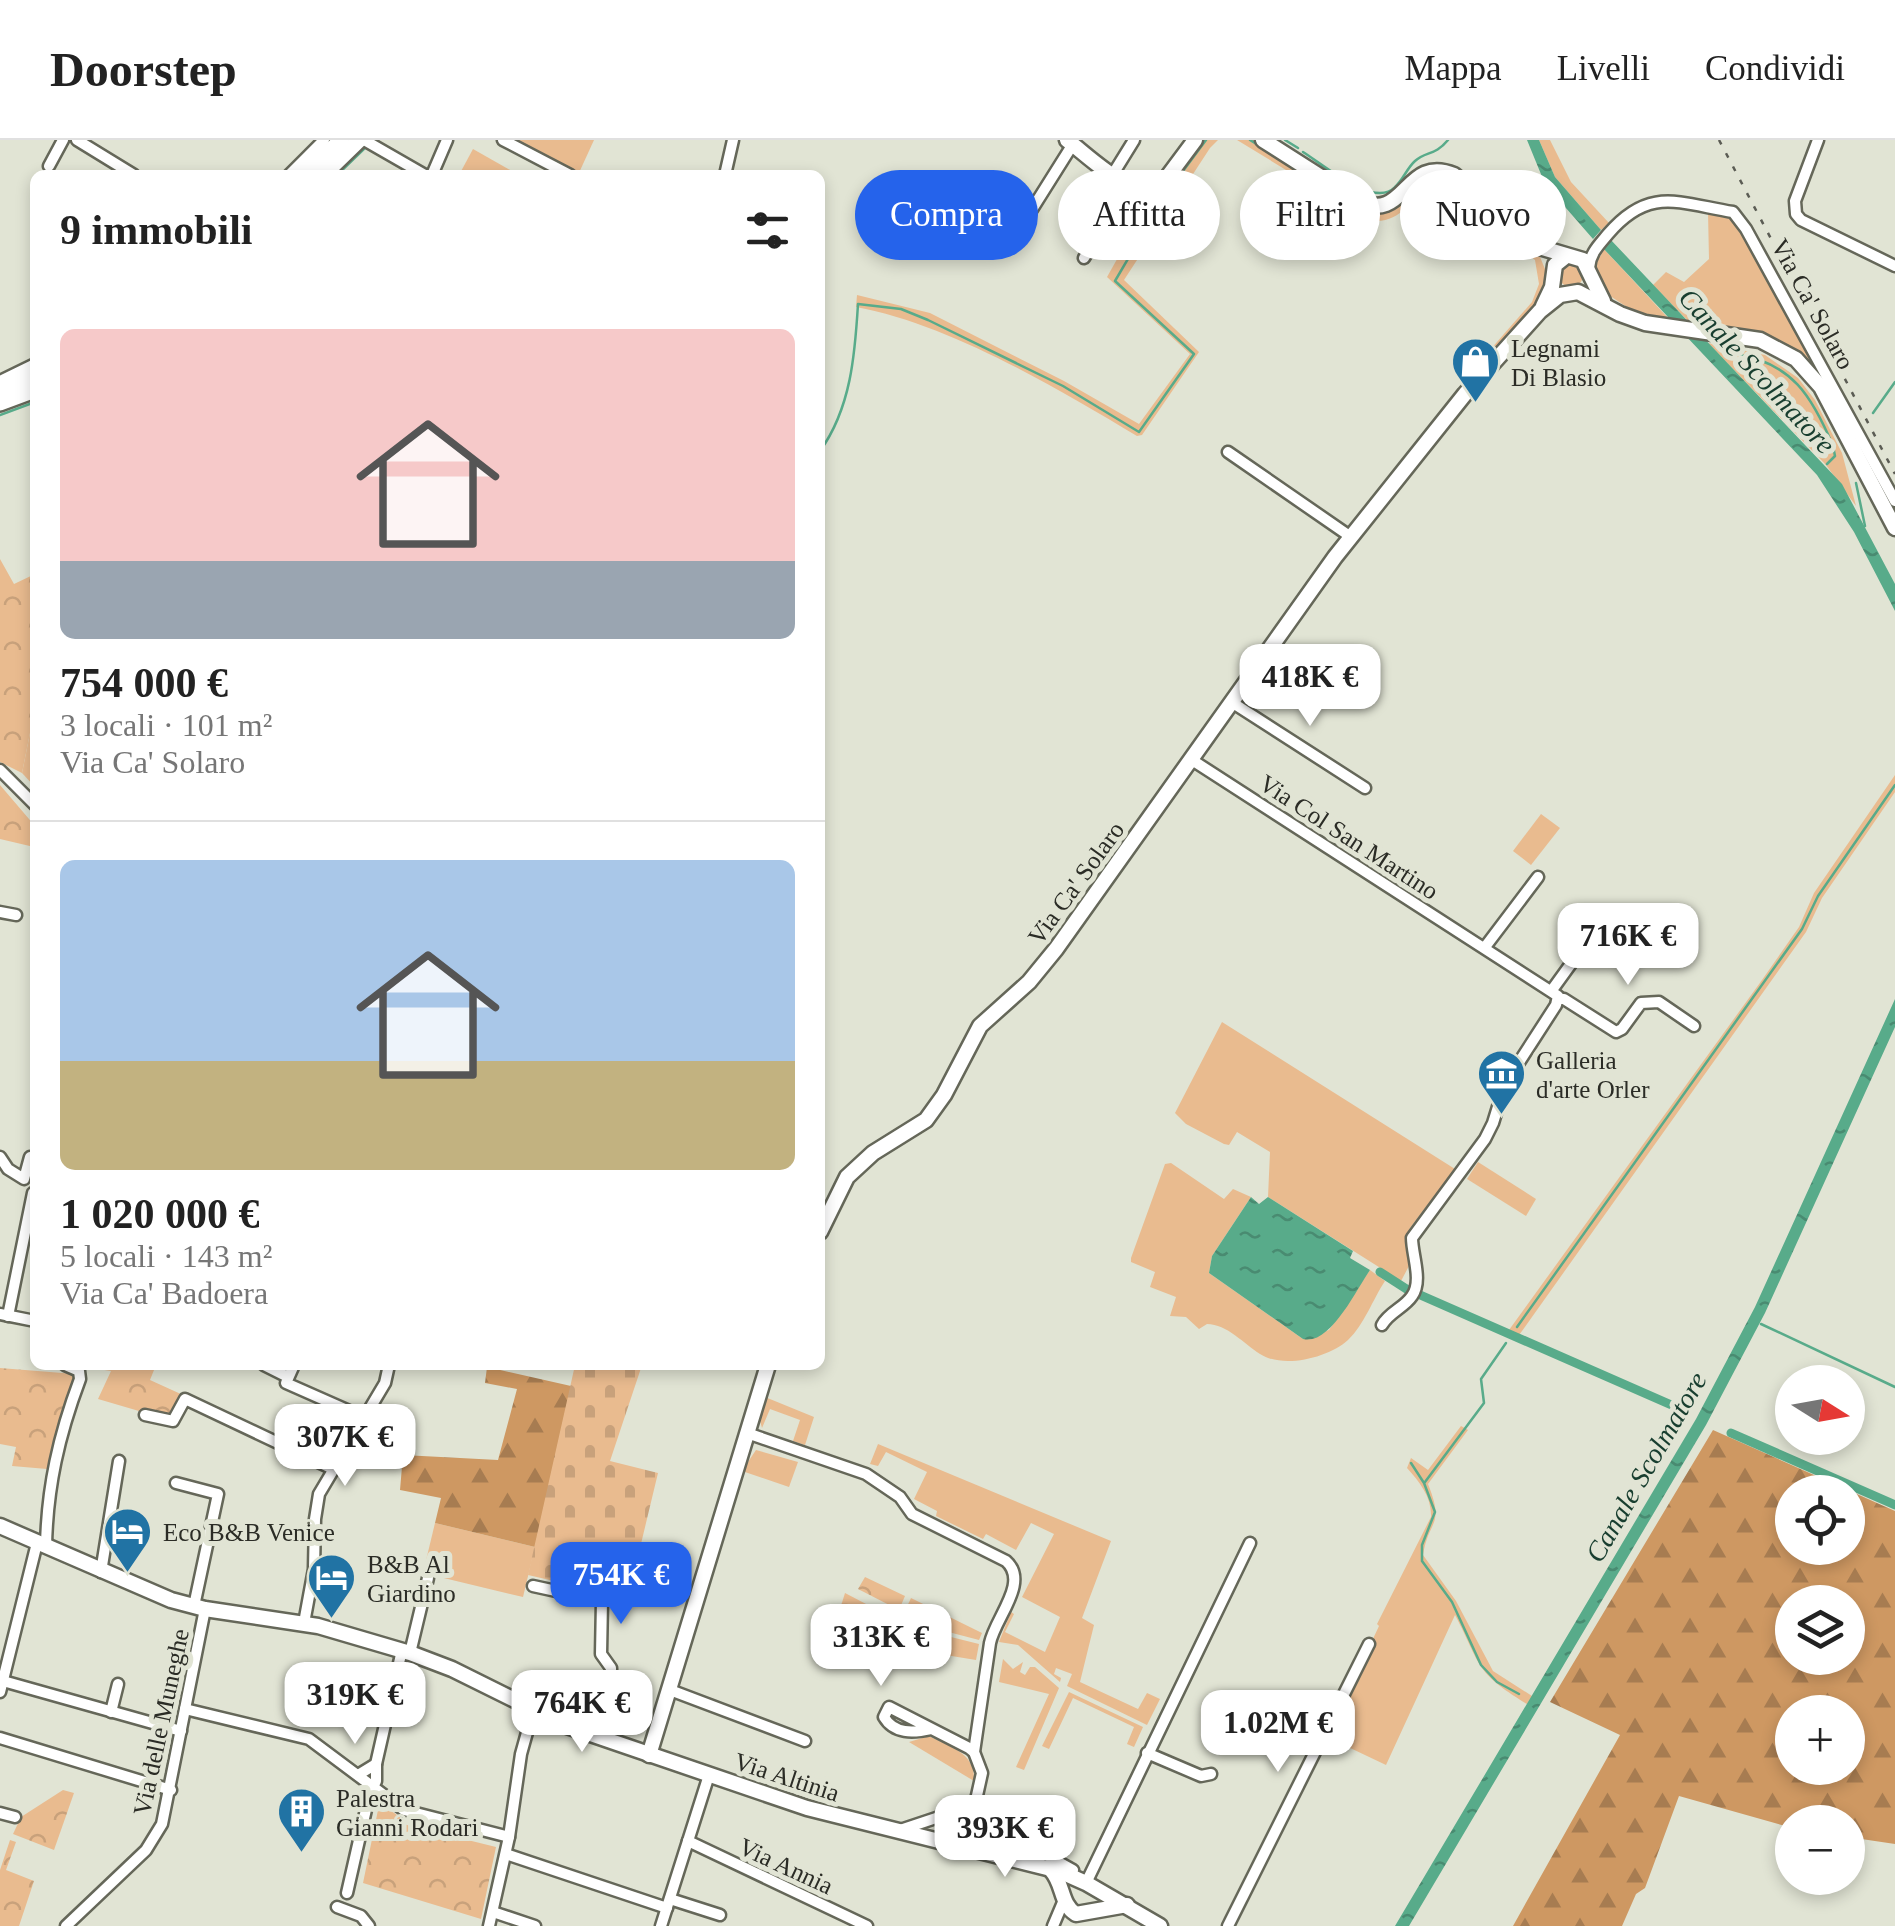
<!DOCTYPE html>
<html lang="it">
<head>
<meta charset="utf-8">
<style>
  body { margin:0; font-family:Georgia,serif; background:#f2f2f2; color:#222; height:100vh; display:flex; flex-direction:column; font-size:38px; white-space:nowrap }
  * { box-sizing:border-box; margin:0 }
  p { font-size:32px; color:#767676 }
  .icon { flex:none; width:55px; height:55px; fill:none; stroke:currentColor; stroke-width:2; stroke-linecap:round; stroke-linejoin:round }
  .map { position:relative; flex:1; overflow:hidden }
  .sheet { position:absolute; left:30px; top:30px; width:795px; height:1200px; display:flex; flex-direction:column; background:#fff; border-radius:15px; box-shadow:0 5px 15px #0003 }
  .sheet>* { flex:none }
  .hud { position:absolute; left:855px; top:30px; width:890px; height:90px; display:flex; gap:20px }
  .needle { width:65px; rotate:101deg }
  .buttons { position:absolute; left:1775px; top:1225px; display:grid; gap:20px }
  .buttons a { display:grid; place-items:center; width:90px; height:90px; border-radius:50%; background:#fff; box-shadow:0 5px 15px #0003; font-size:50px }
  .price { position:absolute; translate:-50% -85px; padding:0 22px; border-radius:20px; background:#fff; color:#222; font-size:32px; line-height:65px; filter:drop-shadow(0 2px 5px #0008) }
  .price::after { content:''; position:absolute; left:50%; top:60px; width:30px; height:22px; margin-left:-15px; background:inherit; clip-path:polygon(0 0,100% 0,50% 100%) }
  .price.active { background:#2563eb; color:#fff }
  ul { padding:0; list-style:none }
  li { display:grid; align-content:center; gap:20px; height:530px; padding:0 30px }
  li+li { border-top:2px solid #e0e0e0 }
  li span { display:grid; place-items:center; height:310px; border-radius:15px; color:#555 }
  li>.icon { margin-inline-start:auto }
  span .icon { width:180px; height:180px; fill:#fffc; stroke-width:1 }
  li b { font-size:42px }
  h2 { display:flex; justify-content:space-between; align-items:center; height:120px; padding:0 30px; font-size:42px }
  .tag { padding:0 35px; border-radius:45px; background:#fff; box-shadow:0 5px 15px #0003; font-size:35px; line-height:90px }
  .tag.active { background:#2563eb; color:#fff }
  header { display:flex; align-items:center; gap:60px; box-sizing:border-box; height:140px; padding:0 50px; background:#fff; border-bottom:2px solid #e0e0e0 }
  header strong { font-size:48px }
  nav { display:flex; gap:55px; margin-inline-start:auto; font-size:35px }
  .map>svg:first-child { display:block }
  .grass { fill:#e9bb8f }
  .forest { fill:url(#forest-firs); fill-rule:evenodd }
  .wetland { fill:url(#wetland-marsh) }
  .cemetery { fill:url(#cemetery-stones) }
  .park { fill:url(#park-crowns) }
  .water { fill:url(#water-ripples) }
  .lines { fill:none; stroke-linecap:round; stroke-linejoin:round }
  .stream { stroke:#58ab8a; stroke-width:2.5 }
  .canal { stroke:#58ab8a; stroke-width:9 }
  .street-casing { stroke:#656759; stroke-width:15 }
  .secondary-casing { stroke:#656759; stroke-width:19 }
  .primary-casing { stroke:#656759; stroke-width:20 }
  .street { stroke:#fff; stroke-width:10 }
  .secondary { stroke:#fff; stroke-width:14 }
  .primary { stroke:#fff; stroke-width:15 }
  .rail { stroke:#5b5c54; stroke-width:2.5; stroke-dasharray:5 10; stroke-linecap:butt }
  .labels { text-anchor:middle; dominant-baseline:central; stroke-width:10; stroke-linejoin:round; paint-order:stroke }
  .street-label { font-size:25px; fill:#2b2c26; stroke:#e1e4d4 }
  .poi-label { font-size:25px; fill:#2b2c26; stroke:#e1e4d4; text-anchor:start }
  .water-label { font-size:28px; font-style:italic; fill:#183e2f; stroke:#e1e4d4 }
</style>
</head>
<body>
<header>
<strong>Doorstep</strong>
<nav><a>Mappa</a><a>Livelli</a><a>Condividi</a></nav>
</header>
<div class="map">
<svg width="1895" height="1786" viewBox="0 0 1895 1786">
  <defs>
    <pattern id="forest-firs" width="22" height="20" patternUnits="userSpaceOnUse" patternTransform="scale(2.5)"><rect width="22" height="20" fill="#ce9862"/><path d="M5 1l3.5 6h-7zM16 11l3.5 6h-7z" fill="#a77c51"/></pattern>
    <pattern id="wetland-marsh" width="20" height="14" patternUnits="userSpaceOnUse" patternTransform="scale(2.5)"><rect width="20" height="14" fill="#e9bb8f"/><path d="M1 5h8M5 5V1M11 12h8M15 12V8" fill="none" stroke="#c8a17b"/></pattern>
    <pattern id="cemetery-stones" width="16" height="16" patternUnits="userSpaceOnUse" patternTransform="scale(2.5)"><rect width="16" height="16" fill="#e9bb8f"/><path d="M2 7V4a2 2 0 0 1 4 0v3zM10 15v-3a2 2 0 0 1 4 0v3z" fill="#c8a17b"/></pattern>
    <pattern id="park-crowns" width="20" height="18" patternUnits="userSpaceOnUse" patternTransform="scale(2.5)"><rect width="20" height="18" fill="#e9bb8f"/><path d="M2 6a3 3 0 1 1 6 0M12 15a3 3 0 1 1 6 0" fill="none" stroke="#c8a17b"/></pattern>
    <pattern id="water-ripples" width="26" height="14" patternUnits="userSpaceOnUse" patternTransform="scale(2.5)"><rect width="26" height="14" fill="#58ab8a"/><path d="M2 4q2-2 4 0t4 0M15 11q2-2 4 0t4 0" fill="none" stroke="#498b71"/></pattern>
  </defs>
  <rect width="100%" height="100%" fill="#e1e4d4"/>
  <g class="grass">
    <path d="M510 0H594L578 35Z"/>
    <path d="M1201 0H1218L1210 8 1124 140 1199 212 1142 295 1137 296C1055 247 949 184 856 167L857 155 930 173 1064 241 1139 284 1190 214 1107 137 1152 57 1162 52Z"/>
    <path d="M1237 0H1255C1279 15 1356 72 1378 73 1412 74 1407 25 1451 38L1538 112 1547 134 1546 150 1537 165 1467 246 1462 242 1532 162 1539 144 1535 120 1441 39 1428 41C1411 62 1398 86 1368 80Z"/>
    <path d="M1539 0H1550L1571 42 1609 83 1601 90 1555 37Z"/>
    <path d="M473 9 519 35H459Z"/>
    <path d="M1708 72 1731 77 1742 90 1829 247 1807 220 1787 205 1743 190 1689 182 1653 145 1666 132 1684 142 1709 119Z"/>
    <path d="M1602 107 1669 179 1633 171 1601 150 1597 142 1596 117 1601 116Z"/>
    <circle cx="1571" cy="135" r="12"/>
    <path d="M1708 203 1765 215 1798 238 1815 260 1842 313 1856 366 1826 325Z"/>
    <path d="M35 568V647L22 633Z"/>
    <path d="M1895 635V652L1822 758 1806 792 1522 1191 1519 1195 1509 1190 1762 840 1799 787 1814 753Z"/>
    <path d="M1541 674 1560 688 1531 725 1513 711Z"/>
    <path d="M1222 882 1455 1029 1410 1088 1405 1100 1410 1124 1401 1141 1268 1057 1270 1012 1237 992 1229 1005 1224 1004 1186 984 1175 973Z"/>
    <path d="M1478 1022 1536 1059 1526 1076 1467 1039Z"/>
    <path d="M1171 1023 1224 1059 1233 1049 1251 1057 1212 1116 1209 1133 1303 1199 1329 1190 1370 1130 1385 1141C1373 1159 1364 1185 1348 1200 1328 1218 1283 1229 1260 1214 1244 1204 1227 1184 1207 1184L1199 1189 1186 1177 1170 1176 1176 1157 1150 1147 1155 1132 1131 1122V1118L1165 1024Z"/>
    <path d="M765 1257 814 1277 805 1305 793 1301 800 1280 770 1269 762 1288 759 1277Z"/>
    <path d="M1461 1286 1468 1290 1428 1344C1445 1387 1429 1378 1423 1415L1456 1461 1493 1531 1532 1556 1527 1564C1473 1531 1482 1526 1455 1475L1386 1625 1327 1597 1379 1486 1377 1484 1431 1377C1432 1358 1420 1342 1407 1328L1411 1318 1428 1330Z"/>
    <path d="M878 1304 1111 1401 1082 1478 1094 1485 1080 1542 1138 1569 1147 1553 1160 1559 1147 1585 1067 1546 1072 1534 1056 1528 1054 1534 1061 1538 1060 1542 1018 1505 999 1502 1011 1472 1014 1474 1005 1492 1045 1512 1060 1477 1022 1457 1054 1394 1031 1383 1016 1410 986 1394 983 1399 936 1376 937 1371 914 1359 927 1332 886 1312 878 1326 870 1324Z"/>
    <path d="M756 1310 798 1322 789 1347 742 1331Z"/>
    <path d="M435 1383 535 1407 523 1457 423 1433Z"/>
    <path d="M911 1458 982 1493 979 1500 937 1489 904 1473Z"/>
    <path d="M919 1485 935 1493 979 1504 976 1520 915 1510Z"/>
    <path d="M1003 1519 1013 1529 1023 1522 1020 1532 1025 1535 1030 1527H1035L1059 1548 1024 1630 1016 1627 1049 1554 999 1542Z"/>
    <path d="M1069 1552 1143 1587 1134 1607 1127 1604 1134 1587 1073 1558 1049 1609 1042 1606Z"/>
    <path d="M929 1596C950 1607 976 1613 974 1641L909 1602Z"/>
  </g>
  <g class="forest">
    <path d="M487 1227 571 1246 535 1407 435 1383 441 1358 400 1350 403 1315 498 1320 517 1249 485 1243Z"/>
    <path d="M1713 1290 1895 1371V1704L1848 1697V1682H1792V1688L1679 1656 1645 1748 1636 1754 1622 1786H1513L1620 1595 1550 1562ZM1792 1352H1848V1408H1792ZM1792 1462H1848V1518H1792ZM1792 1572H1848V1628H1792Z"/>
  </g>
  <path class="wetland" d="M845 1453 912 1488 909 1505 833 1491Z"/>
  <path class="cemetery" d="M575 1225H642L610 1321 658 1333 628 1458 528 1435Z"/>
  <g class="park">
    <path d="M0 419 14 444 35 434V568L22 633 0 622Z"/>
    <path d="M0 645 35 686V726L31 727 34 707 0 699Z"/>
    <path d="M100 1225H156L150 1240 183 1255 173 1281 98 1259 111 1231 98 1229Z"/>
    <path d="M0 1228 75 1234 47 1329 12 1326 16 1307 0 1304Z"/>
    <path d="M865 1437 905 1456 899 1470 858 1449Z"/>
    <path d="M63 1650 74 1653 54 1710 13 1694 21 1677Z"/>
    <path d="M375 1660 400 1677 399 1683 496 1707 481 1779 363 1743 378 1670 373 1668Z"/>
    <path d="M10 1700 16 1702 6 1730 34 1741 19 1786H0V1730Z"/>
  </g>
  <g class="water">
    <path d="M1527 0H1539L1555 37 1601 90 1593 99 1545 44Z"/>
    <path d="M1610 99 1842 344 1895 444V471L1854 392 1817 335 1602 107Z"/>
    <path d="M1895 859V887L1765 1173 1706 1285 1409 1786H1395L1696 1279 1755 1167Z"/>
    <path d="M1251 1057 1259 1064 1268 1057 1353 1111 1350 1118 1370 1130C1356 1150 1330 1206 1303 1199L1209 1133 1212 1116Z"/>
  </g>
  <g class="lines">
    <g class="stream">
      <path d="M1250 0 1258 5"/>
      <path d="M1285 0 1298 8"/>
      <path d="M1303 12C1324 25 1374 69 1395 47 1403 40 1407 28 1415 21 1426 11 1435 16 1448 0"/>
      <path d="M337 35 368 5"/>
      <path d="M1736 214C1792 223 1812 256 1833 306L1835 316 1827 324"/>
      <path d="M1873 273 1895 242"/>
      <path d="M0 275 35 262"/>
      <path d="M820 311C851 268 855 214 858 164L901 169 928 180 1063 246 1139 292 1194 214 1115 141 1166 54 1206 0"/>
      <path d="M1856 343 1865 386"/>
      <path d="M1761 1184 1895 1247"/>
      <path d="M1517 1187 1802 789 1818 756 1895 645"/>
      <path d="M1411 1323 1424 1343 1435 1372 1422 1405V1421L1452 1462 1481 1525 1497 1542 1519 1554"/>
      <path d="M1425 1342 1484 1263 1481 1239 1506 1203"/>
    </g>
    <g class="canal">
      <path d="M1380 1132 1408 1150"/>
      <path d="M1418 1154 1676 1267"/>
      <path d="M1731 1293 1895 1365"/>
    </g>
    <defs>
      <g id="street">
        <path d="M77 0 134 35"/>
        <path d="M364 0 425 35"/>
        <path d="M503 0 570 35"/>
        <path d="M1818 0 1795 61 1796 74 1801 80 1895 126"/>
        <path d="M49 26 63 0"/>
        <path d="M1113 34 1134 0"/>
        <path d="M289 35 324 0"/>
        <path d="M432 35 447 0"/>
        <path d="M725 35 733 0"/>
        <path d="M1024 82 1073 4"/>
        <path d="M1084 118 1129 45"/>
        <path d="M1589 128C1590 113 1599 105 1608 94 1649 46 1678 63 1733 72L1746 89 1895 361"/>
        <path d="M0 241 35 224"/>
        <path d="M1228 312 1351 397"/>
        <path d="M1233 563 1365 648"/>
        <path d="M1192 620 1558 856 1556 865 1505 944 1493 983 1485 999 1412 1098C1412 1115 1423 1141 1412 1156 1404 1168 1389 1172 1382 1185"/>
        <path d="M0 630 35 665"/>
        <path d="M0 772 16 775"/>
        <path d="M1485 807 1538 737"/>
        <path d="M1552 850 1594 792"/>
        <path d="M1558 859H1564L1616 892 1622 889 1641 863 1659 862 1694 886"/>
        <path d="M0 1017 8 1029 24 1039 30 1017 35 1019"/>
        <path d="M0 1174 35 1181"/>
        <path d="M8 1176 33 1053"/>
        <path d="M264 1225 288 1237"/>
        <path d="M294 1225 286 1243 363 1277"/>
        <path d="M145 1275 173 1281 185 1259 333 1329"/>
        <path d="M747 1293 866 1334 900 1357 912 1374 1006 1421C1030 1442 995 1478 990 1503L974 1612 982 1633 972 1678"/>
        <path d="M176 1343 218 1354 194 1466"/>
        <path d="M46 1407C47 1347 59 1295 80 1239L79 1231 65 1225"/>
        <path d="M101 1432 119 1321"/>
        <path d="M533 1446 602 1461 601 1514 611 1528V1541L598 1598"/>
        <path d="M304 1483 314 1429 315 1379 319 1354 385 1243 389 1225"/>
        <path d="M410 1513 428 1438"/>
        <path d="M3 1541 181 1591"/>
        <path d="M670 1550 805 1601"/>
        <path d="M0 1552 37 1403"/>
        <path d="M185 1569 309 1599 404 1670 509 1697"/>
        <path d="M111 1572 118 1544"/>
        <path d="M931 1589C913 1593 894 1594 884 1577L889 1567 969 1608 974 1612"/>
        <path d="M0 1598 171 1650"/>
        <path d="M1147 1613 1201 1636 1211 1634"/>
        <path d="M376 1624 402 1510"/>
        <path d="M0 1673 15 1677"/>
        <path d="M979 1685 999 1689 1073 1730"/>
        <path d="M897 1691 948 1674 972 1678"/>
        <path d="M688 1701 867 1786"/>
        <path d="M506 1714 667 1768"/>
        <path d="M1086 1743 1250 1403"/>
        <path d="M347 1753 370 1652 376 1641V1624L358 1635"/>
        <path d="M670 1759 720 1775"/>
        <path d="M337 1767 361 1776 369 1786"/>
        <path d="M493 1772 535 1786"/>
        <path d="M66 1786 146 1710 162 1684 205 1469"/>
        <path d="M489 1786 509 1697 521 1614 533 1571"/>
        <path d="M661 1786 709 1635"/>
        <path d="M1053 1786 1064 1760"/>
        <path d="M1228 1786 1369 1504"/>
      </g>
      <g id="secondary">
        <path d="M1067 0C1089 16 1138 67 1163 43L1195 0"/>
        <path d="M1263 0 1357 60C1406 86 1404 14 1454 35L1539 107 1583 120 1603 161"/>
        <path d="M1543 166 1552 147 1555 125 1565 117"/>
        <path d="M820 1092 847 1037 873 1013 926 980 944 955 980 886 1029 842 1056 809 1335 417 1465 254 1540 171 1560 155 1578 152 1620 174 1645 183 1760 200 1796 219 1821 247 1895 388"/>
        <path d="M0 1386 171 1460 205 1469 318 1486 410 1513 452 1529 567 1586 807 1668 1059 1731 1086 1743 1160 1786"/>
        <path d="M649 1615 768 1225"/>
        <path d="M1051 1730C1064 1744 1060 1764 1076 1774L1127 1765"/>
      </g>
      <g id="primary">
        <path d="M305 35 341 0"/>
        <path d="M323 35 359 0"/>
        <path d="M0 250 35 237"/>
        <path d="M0 263 35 250"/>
      </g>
    </defs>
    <use href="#street" class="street-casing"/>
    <use href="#secondary" class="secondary-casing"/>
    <use href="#primary" class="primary-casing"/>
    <use href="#street" class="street"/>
    <use href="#secondary" class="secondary"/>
    <use href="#primary" class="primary"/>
    <path class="rail" d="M1719 0 1895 334"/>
  </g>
  <defs>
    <symbol id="shop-pin" viewBox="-11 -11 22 30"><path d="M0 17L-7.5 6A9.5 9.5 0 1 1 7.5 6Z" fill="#2173a4" stroke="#e1e4d4"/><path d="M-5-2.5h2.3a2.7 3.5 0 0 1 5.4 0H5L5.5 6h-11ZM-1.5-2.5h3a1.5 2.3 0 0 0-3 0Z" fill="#fff"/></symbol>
    <symbol id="museum-pin" viewBox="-11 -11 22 30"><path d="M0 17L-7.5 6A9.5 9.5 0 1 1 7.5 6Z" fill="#2173a4" stroke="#e1e4d4"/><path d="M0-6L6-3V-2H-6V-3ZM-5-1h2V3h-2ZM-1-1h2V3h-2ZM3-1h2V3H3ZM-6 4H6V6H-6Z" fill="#fff"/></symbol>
    <symbol id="hotel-pin" viewBox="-11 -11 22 30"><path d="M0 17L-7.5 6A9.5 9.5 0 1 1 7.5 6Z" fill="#2173a4" stroke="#e1e4d4"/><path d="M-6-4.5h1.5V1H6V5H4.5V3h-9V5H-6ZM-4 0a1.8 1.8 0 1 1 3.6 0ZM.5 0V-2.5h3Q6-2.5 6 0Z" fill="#fff"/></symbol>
    <symbol id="building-pin" viewBox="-11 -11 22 30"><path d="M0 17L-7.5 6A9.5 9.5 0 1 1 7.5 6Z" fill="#2173a4" stroke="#e1e4d4"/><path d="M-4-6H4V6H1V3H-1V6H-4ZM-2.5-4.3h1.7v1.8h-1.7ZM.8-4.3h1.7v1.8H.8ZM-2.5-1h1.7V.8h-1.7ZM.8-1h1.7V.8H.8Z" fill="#fff"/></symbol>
  </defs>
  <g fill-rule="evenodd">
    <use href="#shop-pin" x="1448" y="194" width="55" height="75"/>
    <use href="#museum-pin" x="1474" y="906" width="55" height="75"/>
    <use href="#hotel-pin" x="100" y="1364" width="55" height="75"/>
    <use href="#hotel-pin" x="304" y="1410" width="55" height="75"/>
    <use href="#building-pin" x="274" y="1644" width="55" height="75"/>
  </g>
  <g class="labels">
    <g class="street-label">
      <text transform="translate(1813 164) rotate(61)">Via Ca' Solaro</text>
      <text transform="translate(1349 697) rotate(33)">Via Col San Martino</text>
      <text transform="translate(1076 743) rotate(-54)">Via Ca' Solaro</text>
      <text transform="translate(161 1582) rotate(-78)">Via delle Muneghe</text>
      <text transform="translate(787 1637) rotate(18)">Via Altinia</text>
      <text transform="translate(786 1726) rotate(25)">Via Annia</text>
    </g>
    <g class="poi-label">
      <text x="1511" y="208">Legnami<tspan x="1511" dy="29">Di Blasio</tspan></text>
      <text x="1536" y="920">Galleria<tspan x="1536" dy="29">d'arte Orler</tspan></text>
      <text x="163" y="1392">Eco B&amp;B Venice</text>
      <text x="367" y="1424">B&amp;B Al<tspan x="367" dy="29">Giardino</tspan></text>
      <text x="336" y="1658">Palestra<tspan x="336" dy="29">Gianni Rodari</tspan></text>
    </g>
    <g class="water-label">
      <text transform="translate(1757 231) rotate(47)">Canale Scolmatore</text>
      <text transform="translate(1646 1327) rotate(-60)">Canale Scolmatore</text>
    </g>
  </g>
</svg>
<div class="buttons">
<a><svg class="needle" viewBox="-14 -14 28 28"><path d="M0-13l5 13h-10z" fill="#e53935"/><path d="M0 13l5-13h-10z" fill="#767676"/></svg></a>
<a><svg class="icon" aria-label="locate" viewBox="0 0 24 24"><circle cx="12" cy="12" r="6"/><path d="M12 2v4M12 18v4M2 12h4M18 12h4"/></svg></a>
<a><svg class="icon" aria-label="layers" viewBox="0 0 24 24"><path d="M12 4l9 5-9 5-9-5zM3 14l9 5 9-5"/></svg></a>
<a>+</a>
<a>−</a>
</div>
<b class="price" style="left:1310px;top:589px">418K €</b>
<b class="price" style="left:1628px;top:848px">716K €</b>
<b class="price" style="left:345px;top:1349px">307K €</b>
<b class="price active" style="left:621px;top:1487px">754K €</b>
<b class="price" style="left:881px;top:1549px">313K €</b>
<b class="price" style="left:355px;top:1607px">319K €</b>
<b class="price" style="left:582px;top:1615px">764K €</b>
<b class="price" style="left:1278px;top:1635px">1.02M €</b>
<b class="price" style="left:1005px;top:1740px">393K €</b>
<div class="hud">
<a class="tag active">Compra</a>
<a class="tag">Affitta</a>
<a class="tag">Filtri</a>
<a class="tag">Nuovo</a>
</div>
<section class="sheet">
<h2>9 immobili<svg class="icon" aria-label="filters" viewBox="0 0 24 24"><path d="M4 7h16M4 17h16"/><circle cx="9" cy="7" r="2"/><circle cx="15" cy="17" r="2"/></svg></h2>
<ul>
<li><span style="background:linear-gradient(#f6c9c9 75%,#9aa5b1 0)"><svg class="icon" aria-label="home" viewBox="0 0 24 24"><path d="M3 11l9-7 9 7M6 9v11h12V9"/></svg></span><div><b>754 000 €</b><p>3 locali · 101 m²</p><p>Via Ca' Solaro</p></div></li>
<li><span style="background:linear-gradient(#a9c7e8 65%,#c2b280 0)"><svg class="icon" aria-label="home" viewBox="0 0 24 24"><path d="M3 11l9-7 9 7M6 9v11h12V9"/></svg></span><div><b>1 020 000 €</b><p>5 locali · 143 m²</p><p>Via Ca' Badoera</p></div></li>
</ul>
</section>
</div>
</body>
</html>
